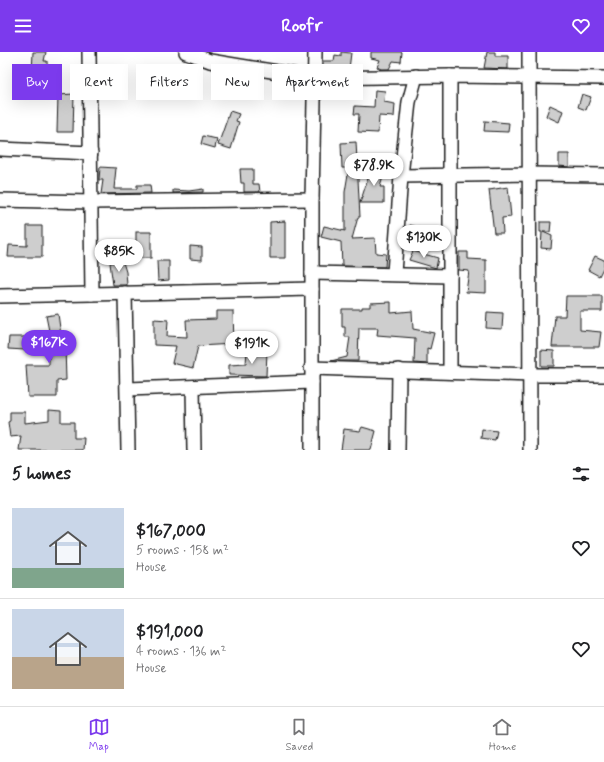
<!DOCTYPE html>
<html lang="en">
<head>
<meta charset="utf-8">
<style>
  body { margin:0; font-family:Mynerve,sans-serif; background:#f2f2f2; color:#202124; height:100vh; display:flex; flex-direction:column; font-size:15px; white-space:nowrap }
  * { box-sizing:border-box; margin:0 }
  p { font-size:13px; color:#757577 }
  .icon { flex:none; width:22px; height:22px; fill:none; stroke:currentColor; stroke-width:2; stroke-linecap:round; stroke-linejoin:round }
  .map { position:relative; height:398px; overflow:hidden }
  .sheet { display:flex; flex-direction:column; background:#fff; flex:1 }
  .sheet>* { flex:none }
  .top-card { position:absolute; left:12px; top:12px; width:400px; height:36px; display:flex; gap:8px }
  .price { position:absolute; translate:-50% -34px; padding:0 9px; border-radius:14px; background:#fff; color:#222; font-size:13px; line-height:26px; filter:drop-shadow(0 1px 2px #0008) }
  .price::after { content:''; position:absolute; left:50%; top:24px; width:12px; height:9px; margin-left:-6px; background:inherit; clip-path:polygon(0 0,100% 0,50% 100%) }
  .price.selected { background:#7c3aed; color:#fff }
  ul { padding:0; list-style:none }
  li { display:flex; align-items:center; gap:12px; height:100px; padding:0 12px }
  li+li { border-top:1px solid #e0e0e0 }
  li span { display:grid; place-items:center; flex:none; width:112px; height:80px; border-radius:0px; color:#555 }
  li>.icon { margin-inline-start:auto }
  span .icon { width:48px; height:48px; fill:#fffc; stroke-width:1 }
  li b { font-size:17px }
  h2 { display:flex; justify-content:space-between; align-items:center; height:48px; padding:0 12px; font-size:17px }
  .chip { padding:0 14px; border-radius:0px; background:#fff; box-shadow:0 4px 16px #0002; font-size:14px; line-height:36px }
  .chip.selected { background:#7c3aed; color:#fff }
  header { display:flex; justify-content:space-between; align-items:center; height:52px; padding:0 12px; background:#7c3aed; color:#fff; font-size:18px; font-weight:700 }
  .tabs { display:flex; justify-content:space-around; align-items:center; height:56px; border-top:1px solid #e0e0e0; background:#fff; font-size:11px; color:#757577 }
  .tabs a { display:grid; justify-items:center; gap:2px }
  .tabs .selected { color:#7c3aed }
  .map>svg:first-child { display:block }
  .building { fill:#cecece; stroke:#1c1c1c }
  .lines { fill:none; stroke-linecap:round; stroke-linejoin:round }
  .minor-casing { stroke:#1c1c1c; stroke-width:16 }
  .minor { stroke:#fff; stroke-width:13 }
</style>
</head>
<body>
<header><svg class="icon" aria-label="menu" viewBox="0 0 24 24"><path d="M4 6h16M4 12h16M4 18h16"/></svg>Roofr<svg class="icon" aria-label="heart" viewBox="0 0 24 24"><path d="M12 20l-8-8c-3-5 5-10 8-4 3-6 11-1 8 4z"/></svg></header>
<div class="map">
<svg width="604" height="398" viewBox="0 0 604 398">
  <rect width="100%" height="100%" fill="#fff"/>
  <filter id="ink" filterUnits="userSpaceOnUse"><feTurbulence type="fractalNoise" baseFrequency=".025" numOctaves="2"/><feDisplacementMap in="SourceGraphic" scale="8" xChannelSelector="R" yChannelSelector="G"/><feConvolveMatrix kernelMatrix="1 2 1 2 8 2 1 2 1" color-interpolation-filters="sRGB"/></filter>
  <g filter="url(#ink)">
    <g class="building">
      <path d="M33 0H46L44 9H47L48 42H31Z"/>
      <path d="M341 0 351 1 349 17 333 18 323 15V9H334L335 3 341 4Z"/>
      <path d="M371 0H402L401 10 393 9 389 17H381L377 15 380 8 371 6Z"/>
      <path d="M487 0H495V4H508V17L484 16Z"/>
      <path d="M375 38 385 39 384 50 395 52 394 65 379 64 378 81 358 80 359 62H354L355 54 374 55Z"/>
      <path d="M74 42 73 80H57L58 43Z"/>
      <path d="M582 42 591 45 586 58 578 55Z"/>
      <path d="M550 53 563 59 559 70 546 64Z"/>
      <path d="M230 59 239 62 236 69 239 70 231 97 218 93Z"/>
      <path d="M485 69 509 71 508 80 484 79Z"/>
      <path d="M203 84 217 87 215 96 201 92Z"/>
      <path d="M356 90 360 165H358L352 187 375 186 376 201 386 202 385 215 342 214 341 190 321 185 324 174 345 179V140L349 116H342L341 91Z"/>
      <path d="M559 102H569V115L559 114Z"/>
      <path d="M372 114 385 118 380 135H384V151H360Z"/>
      <path d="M100 115 116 116 114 137H137V133H150L151 141 101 142 103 128H99Z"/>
      <path d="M240 117H253V132H259L260 140H244V131H241Z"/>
      <path d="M508 135 511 165 502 166 503 181H494L489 138Z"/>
      <path d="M203 137V140L173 141V138L189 139Z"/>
      <path d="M285 169V206H270V170Z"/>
      <path d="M540 170H551L550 180H543L552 184 551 197 541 196 542 180H540Z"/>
      <path d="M410 173 424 177 421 191 406 188Z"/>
      <path d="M27 174H42V205H8L9 193 27 194Z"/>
      <rect x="136" y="180" width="15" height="26"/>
      <path d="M190 194 202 195V208L190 207Z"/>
      <path d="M413 199 438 206 436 216 409 208Z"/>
      <path d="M459 200H468V207L486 208V241L466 240 469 219 459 218Z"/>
      <path d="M595 204 604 208V214L599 224 588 218Z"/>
      <path d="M122 207 126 220 127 233H113L110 211Z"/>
      <path d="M157 209H169V228L158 229Z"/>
      <path d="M566 244H602V259H580V278L601 280 599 295H552L555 264H565Z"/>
      <path d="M391 250V261L412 259 413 277 434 281 430 297 427 296V312L414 311 415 286 377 283 378 276H359L358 309H331L347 305 350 285H345V275H342V257H362V255H370V251Z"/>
      <path d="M216 259H233L234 292 198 294 193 316 172 311 176 294 154 293V267L168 268 167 284 187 285 186 268 216 267Z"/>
      <path d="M487 260 503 261 502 277 486 276Z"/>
      <path d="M58 262 61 283 67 282 68 294H65L66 328 57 329V345H28L26 313H49V279L46 264Z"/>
      <path d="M9 285H25V298L8 297Z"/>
      <path d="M247 298H267L266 324 229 323V313L246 312Z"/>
      <path d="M541 298 554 299V314H541Z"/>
      <path d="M49 358 61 359V370H74V386H84L83 398H19L21 384 10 385 8 370 10 369V360H25V371L49 368Z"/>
      <path d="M362 375 376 379 371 398H341L344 377 360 379Z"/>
      <path d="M482 377 497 379 495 388 481 386Z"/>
    </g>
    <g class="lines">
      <defs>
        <g id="minor">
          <path d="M89 0 92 242"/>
          <path d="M186 0 210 9 315 26 450 24 604 26"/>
          <path d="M529 0 530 398"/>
          <path d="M0 97 91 101"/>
          <path d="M401 124 529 122 604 123"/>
          <path d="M0 148 91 150 312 147"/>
          <path d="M312 221 450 224"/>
          <path d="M394 221 401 124 409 50 416 24"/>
          <path d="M125 241 128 398"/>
          <path d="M0 244 312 237"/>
          <path d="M311 316 531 323H604"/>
          <path d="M450 320V24"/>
          <path d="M193 335 194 398"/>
          <path d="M128 337 312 330"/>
          <path d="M312 398V147L315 0"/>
          <path d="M398 398 399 318"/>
        </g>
      </defs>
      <use href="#minor" class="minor-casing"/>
      <use href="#minor" class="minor"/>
    </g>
  </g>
</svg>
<b class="price" style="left:374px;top:135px">$78.9K</b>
<b class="price" style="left:424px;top:207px">$130K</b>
<b class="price" style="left:119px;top:221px">$85K</b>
<b class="price selected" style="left:49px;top:312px">$167K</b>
<b class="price" style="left:252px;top:313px">$191K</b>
<div class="top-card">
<a class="chip selected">Buy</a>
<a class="chip">Rent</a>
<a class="chip">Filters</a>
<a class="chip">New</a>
<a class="chip">Apartment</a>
</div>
</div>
<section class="sheet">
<h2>5 homes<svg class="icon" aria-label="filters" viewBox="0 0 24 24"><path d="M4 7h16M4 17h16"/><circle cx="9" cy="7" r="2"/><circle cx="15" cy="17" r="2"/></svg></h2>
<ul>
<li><span style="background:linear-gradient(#c9d6e8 75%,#7fa58c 0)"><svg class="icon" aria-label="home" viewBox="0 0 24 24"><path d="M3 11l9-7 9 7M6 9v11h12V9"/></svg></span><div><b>$167,000</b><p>5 rooms · 158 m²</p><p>House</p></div><svg class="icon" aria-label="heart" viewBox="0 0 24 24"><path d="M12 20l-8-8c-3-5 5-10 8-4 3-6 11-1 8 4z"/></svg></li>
<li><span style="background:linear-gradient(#c9d6e8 60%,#b9a48a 0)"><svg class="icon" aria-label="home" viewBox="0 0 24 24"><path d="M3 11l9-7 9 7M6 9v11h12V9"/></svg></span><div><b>$191,000</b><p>4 rooms · 136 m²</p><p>House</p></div><svg class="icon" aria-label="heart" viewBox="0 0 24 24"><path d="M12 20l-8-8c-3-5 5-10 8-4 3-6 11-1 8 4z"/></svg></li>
</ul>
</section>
<nav class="tabs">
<a class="selected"><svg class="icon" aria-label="map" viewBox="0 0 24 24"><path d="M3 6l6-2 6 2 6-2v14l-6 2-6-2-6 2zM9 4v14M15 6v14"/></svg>Map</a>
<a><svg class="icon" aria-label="saved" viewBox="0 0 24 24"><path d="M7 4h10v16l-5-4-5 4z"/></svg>Saved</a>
<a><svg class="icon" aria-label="home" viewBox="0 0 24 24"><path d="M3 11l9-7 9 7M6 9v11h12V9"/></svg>Home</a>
</nav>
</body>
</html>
